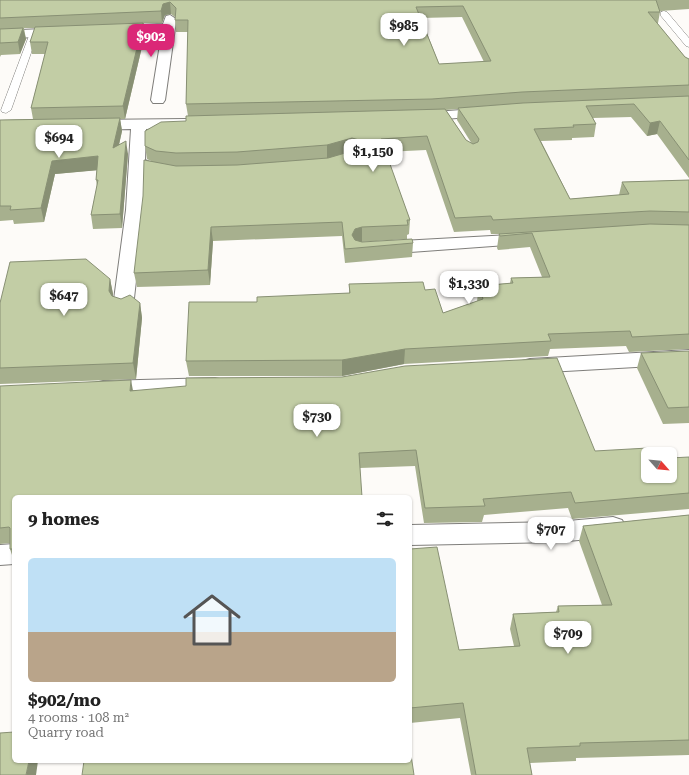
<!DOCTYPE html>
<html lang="en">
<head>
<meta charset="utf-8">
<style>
  body { margin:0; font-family:"Roboto Serif",serif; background:#f2f2f2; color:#222; height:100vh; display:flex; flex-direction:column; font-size:15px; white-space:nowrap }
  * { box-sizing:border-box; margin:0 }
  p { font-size:13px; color:#767676 }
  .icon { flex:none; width:22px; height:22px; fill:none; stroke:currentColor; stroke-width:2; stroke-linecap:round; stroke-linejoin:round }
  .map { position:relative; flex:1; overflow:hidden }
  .details { position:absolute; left:12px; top:495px; width:400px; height:268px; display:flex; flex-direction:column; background:#fff; border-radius:6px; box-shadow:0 1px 3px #0004 }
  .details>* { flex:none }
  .needle { width:26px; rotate:117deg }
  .buttons { position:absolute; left:641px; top:447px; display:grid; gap:8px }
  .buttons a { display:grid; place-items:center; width:36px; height:36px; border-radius:6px; background:#fff; box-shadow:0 1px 3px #0004; font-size:20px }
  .price { position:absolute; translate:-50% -34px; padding:0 9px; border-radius:8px; background:#fff; color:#222; font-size:13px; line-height:26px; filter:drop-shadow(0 1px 2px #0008) }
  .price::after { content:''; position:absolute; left:50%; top:24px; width:12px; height:9px; margin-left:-6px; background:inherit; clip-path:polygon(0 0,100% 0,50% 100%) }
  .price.current { background:#db2777; color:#fff }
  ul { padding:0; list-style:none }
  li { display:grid; align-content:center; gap:8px; height:212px; padding:0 16px }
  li+li { border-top:1px solid #e0e0e0 }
  li span { display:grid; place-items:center; height:124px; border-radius:6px; color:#555 }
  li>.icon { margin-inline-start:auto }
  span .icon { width:72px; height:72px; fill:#fffc; stroke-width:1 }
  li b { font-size:17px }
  h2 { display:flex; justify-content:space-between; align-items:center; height:48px; padding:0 16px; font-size:17px }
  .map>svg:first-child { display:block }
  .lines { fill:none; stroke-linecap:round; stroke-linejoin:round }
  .service-casing { stroke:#7f7e7b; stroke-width:1 }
  .minor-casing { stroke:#7f7e7b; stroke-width:2 }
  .service { fill:#fff; fill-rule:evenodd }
  .minor { fill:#fff; fill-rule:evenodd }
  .wall { fill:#a7b08e; fill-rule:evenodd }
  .shaded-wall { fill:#889074 }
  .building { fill:#c2cda5; stroke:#889074; fill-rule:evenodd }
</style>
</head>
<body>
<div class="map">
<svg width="689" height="775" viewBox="0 0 689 775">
  <rect width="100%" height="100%" fill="#fdfbf8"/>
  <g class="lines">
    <defs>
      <g id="service">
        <path d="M664 11 667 12 689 38V47L686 46 661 16V12Z"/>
        <path d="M34 30 38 33 11 110 6 113 2 112 1 110 30 33Z"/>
      </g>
      <g id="minor">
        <path d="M170 15 176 19 175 28 165 100 163 103H153L151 100 162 32 115 34 109 30 115 26 163 24 166 16Z"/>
        <path d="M63 28 69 32 68 35 0 39V31Z"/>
        <path d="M488 108 493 109 495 112 493 115 421 121 416 120 414 117 416 114 421 113Z"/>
        <path d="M186 119 191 121 194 124 191 127 146 129 145 160 157 165 178 169 180 172 178 175 172 177 145 172 144 210 133 307 130 311 123 313 116 311 113 307 126 210 131 129 91 130 86 128 83 125 86 122 91 120Z"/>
        <path d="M528 234 534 235 537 239 534 243 383 254 377 252 374 248 377 244 383 242Z"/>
        <path d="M689 350V364L530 373 522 371 519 366 522 361 530 359Z"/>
        <path d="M215 378 223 380 226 385 223 390 215 392 103 395 95 393 92 388 95 383 103 381Z"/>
        <path d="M613 517 622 520 626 527 622 534 613 537 556 542 410 545V525L556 522Z"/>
        <path d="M14 544V564L0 565V545Z"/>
      </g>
    </defs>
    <use href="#service" class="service-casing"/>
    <use href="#minor" class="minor-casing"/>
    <use href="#service" class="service"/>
    <use href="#minor" class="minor"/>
  </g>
  <g class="wall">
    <path d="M0 0H689V9L660 11V12L658 23H657L685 57 689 59V178L657 134 647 136 631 117 593 118 596 124 594 137 572 138V140L541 141 570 199 619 195 622 182 689 180V349L629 352 626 346 550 349 548 356 404 364 342 376H189L186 361 257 302 349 293V284L425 290 443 313 477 301 479 286 510 283 511 278 542 277 530 247 498 250 497 248 499 234H491L490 230 454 232 426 150 385 152 410 220 409 234 407 235V239L361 242 413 243 412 257 345 263 342 236 213 241 210 285 137 287 134 273 151 161 147 159 145 146 186 121 188 116 186 104 188 32H176L175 20V17L171 14 165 15 162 23H144L145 34 125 119H120L122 131 119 145 128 154 122 228 93 229 91 215 97 186 96 180 97 170 55 174 44 222 14 224 13 220 0 221V120L33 119 31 108 45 54H32L30 42 35 28H24L26 39 20 54 1 55 0 57ZM462 17 484 62 439 64 421 18ZM458 109 457 120 472 144 466 140 446 110Z"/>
    <path d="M110 279 113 294V297L121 299 140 303 142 318 136 379 0 384V303Z"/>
    <path d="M689 351V423L663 424 637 368 641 353Z"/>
    <path d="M0 386 133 390 595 451 648 476 689 457V509L572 519 568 508 484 515 482 522 424 523 415 466 360 468 14 497V561L10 549V543L0 544Z"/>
    <path d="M689 515V755L576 758V761L530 763 532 775H471L460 718 410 723V549L459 650 514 646 510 629 513 614 556 612 558 606 602 605 579 541 583 526Z"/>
  </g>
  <g class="shaded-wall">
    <path d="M170 2 171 14 165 15 162 23 161 11 163 4Z"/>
    <path d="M143 23 145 34 125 119 123 106Z"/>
    <path d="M23 28 26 39 20 54 18 42Z"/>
    <path d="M120 118 122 131 115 162 113 148Z"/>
    <path d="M660 121 657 134 647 136 650 123Z"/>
    <path d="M352 138V152L327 159V145Z"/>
    <path d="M126 141 128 154 122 228 120 214Z"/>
    <path d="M98 156 100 170 55 174 44 222 41 208 52 161Z"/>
    <path d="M211 227 213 241 210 285 208 270Z"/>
    <path d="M362 227V242L355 244 352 235 355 229Z"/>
    <path d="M110 279 113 294 112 307 109 291Z"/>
    <path d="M140 303 142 318 136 379 133 363Z"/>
    <path d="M405 349 404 364 342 376V360Z"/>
    <path d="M131 380 134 396 130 391Z"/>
    <path d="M29 761H38L36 775H26Z"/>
  </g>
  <g class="building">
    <path d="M0 0H656L660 12H648L685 57 689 59V85L522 92 432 99 186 104 188 20H175L176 8 170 2 163 4 161 11 0 18ZM463 6 491 61 439 64 416 7Z"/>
    <path d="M143 23 123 106 31 108 48 42H30L35 27Z"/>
    <path d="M23 28 18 42 0 43V29Z"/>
    <path d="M689 96V160L660 121 650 123 634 104 586 106 596 124 573 125 574 127 534 129 570 199 629 194 622 182 689 180V212L650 211 493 220 491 216 455 218 427 136 381 139 410 220H407L408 225 362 227 355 229 352 235 355 240 362 242 412 239 413 243 345 249 342 222 211 227 208 270 134 273 143 196 144 160 176 166 237 165 328 158 359 149 361 145 359 140 352 138 327 145 237 152 176 153 156 151 145 146V131L161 122 186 121V116L445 109 466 140 473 144 478 142 479 139 458 108 523 103Z"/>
    <path d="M120 118 113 148 126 141 120 214 91 215 98 180H96L98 156 52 161 41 208 10 210 11 206H0V120Z"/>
    <path d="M650 224 689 225V334L632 337 630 331 548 334 551 341 405 349 342 360 186 361 189 302H257V297L350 293 349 284 423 282 425 290 435 289 443 313 483 299 479 286 513 283 511 278 550 277 532 233 500 236 499 234Z"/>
    <path d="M86 259 110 279 109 291 112 296 121 299 130 295 140 303 133 363 0 368V303L10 262Z"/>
    <path d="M689 351V407L668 408 641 353Z"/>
    <path d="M557 358 595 451 648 448 650 454H648V476H670V458L689 457V493L575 503 571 492 483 499 485 506 425 508 416 450 359 453 362 497H14V549H10V528L9 527 0 528V386L131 380 130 391 186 386V378L342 377 405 366Z"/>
    <path d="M689 515V740L580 743V746L527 748 532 775H476L463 703 410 708V549L437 547 459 650 520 646 513 614 559 612 558 606 612 605 583 526Z"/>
    <path d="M14 732V761H29L26 775H0V733Z"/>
    <path d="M410 748 414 775H82L84 761H410Z"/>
  </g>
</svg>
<div class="buttons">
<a><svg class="needle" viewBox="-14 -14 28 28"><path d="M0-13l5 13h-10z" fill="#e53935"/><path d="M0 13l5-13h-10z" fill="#767676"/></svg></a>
</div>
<b class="price" style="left:404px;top:47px">$985</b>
<b class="price current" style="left:151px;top:58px">$902</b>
<b class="price" style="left:59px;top:159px">$694</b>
<b class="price" style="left:373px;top:173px">$1,150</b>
<b class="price" style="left:469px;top:305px">$1,330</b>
<b class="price" style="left:64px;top:317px">$647</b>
<b class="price" style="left:317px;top:438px">$730</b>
<b class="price" style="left:551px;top:551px">$707</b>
<b class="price" style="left:568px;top:655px">$709</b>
<section class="details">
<h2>9 homes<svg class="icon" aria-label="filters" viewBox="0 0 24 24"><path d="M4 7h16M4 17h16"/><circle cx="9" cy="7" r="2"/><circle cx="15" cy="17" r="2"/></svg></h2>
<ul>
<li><span style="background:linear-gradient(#bfe0f5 60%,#b9a48a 0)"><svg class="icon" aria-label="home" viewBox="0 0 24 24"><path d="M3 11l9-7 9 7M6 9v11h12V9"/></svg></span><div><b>$902/mo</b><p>4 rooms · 108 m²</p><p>Quarry road</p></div></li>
</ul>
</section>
</div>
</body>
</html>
